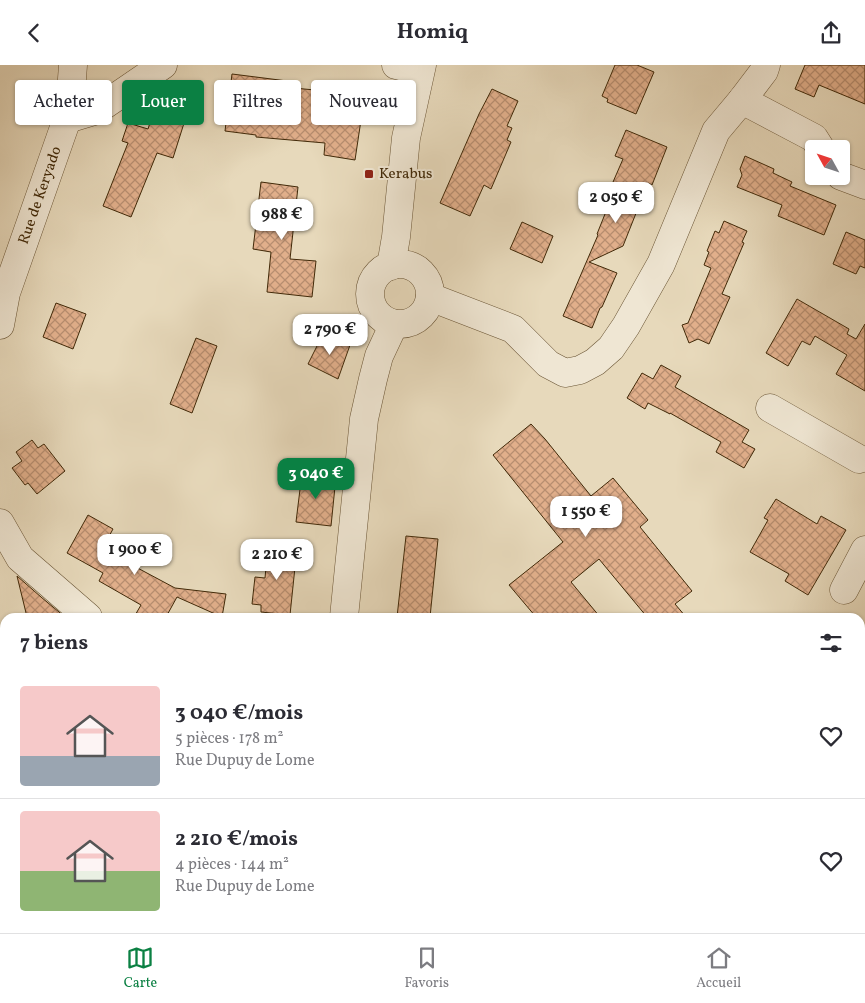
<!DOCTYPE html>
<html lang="fr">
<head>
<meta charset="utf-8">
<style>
  body { margin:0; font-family:Vollkorn,serif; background:#f7f7f7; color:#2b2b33; height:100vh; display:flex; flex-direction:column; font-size:19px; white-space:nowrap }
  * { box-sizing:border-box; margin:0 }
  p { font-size:16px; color:#7c7c81 }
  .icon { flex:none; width:28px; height:28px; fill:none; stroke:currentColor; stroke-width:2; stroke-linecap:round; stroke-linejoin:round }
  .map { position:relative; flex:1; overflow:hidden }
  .side { position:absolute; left:0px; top:548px; width:865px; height:321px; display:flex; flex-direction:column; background:#fff; border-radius:15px 15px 0 0; box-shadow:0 1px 4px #0004 }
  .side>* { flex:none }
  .guide { position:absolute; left:15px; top:15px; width:500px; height:45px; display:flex; gap:10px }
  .needle { width:32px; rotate:310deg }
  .buttons { position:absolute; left:805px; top:75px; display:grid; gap:10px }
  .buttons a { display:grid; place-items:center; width:45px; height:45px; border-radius:5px; background:#fff; box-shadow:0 1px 4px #0004; font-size:25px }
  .price { position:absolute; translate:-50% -42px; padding:0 11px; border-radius:10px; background:#fff; color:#222; font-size:16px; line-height:32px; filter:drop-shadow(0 1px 2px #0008) }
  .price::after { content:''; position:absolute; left:50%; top:30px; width:15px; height:11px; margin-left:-8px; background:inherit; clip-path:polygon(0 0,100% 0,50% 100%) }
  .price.on { background:#0b8043; color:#fff }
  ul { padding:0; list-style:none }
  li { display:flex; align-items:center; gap:15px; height:125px; padding:0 20px }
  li+li { border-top:1px solid #e1e1e2 }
  li span { display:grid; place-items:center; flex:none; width:140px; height:100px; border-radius:5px; color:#555 }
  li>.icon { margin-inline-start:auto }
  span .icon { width:60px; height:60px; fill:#fffc; stroke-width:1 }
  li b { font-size:21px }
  h2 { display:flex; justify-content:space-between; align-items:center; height:60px; padding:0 20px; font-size:21px }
  .pill { padding:0 18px; border-radius:5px; background:#fff; box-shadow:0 1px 4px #0004; font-size:18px; line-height:45px }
  .pill.on { background:#0b8043; color:#fff }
  header { display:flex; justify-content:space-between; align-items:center; height:65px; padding:0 20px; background:#fff; font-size:22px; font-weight:700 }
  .menu { display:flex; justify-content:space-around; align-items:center; height:70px; border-top:1px solid #e1e1e2; background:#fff; font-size:14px; color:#7c7c81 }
  .menu a { display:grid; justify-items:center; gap:2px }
  .menu .on { color:#0b8043 }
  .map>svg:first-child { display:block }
  .forest { fill:url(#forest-firs); stroke:#7c744c }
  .building { fill:url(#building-cross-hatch); stroke:#412908 }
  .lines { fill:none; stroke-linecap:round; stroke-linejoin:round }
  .minor-casing { stroke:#6a5535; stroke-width:29 }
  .minor { stroke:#efe6d3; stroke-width:28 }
  .poi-dot { fill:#8f2418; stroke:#efe6d3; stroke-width:2 }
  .labels { text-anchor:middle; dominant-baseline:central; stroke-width:4; stroke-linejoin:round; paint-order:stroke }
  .poi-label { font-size:15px; fill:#412908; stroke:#efe6d3; text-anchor:start }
  .street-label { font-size:15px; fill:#412908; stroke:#efe6d3 }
</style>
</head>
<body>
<header><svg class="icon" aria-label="back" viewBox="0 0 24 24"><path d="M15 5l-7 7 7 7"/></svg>Homiq<svg class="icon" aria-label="share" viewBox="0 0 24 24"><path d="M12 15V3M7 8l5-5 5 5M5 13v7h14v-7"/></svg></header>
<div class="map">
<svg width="865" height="868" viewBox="0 0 865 868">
  <defs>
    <pattern id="forest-firs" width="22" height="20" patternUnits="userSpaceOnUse" patternTransform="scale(1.25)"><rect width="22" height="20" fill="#b7bf8f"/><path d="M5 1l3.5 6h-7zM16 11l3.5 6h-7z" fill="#969b73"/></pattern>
    <pattern id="building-cross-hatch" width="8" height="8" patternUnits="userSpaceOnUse" patternTransform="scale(1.25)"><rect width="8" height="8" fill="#e1af8b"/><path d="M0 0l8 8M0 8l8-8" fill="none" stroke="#b88e70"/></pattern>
  </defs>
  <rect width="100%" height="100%" fill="#e7d9bb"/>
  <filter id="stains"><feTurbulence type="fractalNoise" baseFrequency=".004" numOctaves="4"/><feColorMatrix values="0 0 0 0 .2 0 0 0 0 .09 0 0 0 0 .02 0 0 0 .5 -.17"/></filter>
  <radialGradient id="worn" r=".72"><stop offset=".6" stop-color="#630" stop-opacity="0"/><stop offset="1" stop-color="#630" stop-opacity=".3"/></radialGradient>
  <path class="forest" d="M865 769V868H729L730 864H860V773Z"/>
  <g class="building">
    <path d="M615 0H637L654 7 636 49 607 37 608 34 602 31Z"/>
    <path d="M805 0H865V39L819 20 814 32 795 24Z"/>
    <path d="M232 9 295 17 294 23 335 27 333 47 352 49 351 54 361 55 355 95 324 90 325 78 256 72V70L225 66Z"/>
    <path d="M492 24 518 36 507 61 512 63 507 75 511 77 491 124 484 120 470 151 440 138 479 49Z"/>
    <path d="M154 45 185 55 173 93 157 88 131 152 103 141 128 78 122 76 128 58 148 64Z"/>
    <path d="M626 65 667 82 652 120 648 118 623 181 589 197 617 208 602 242 600 243 592 263 563 251 598 170 597 169 617 119 613 117 623 94 615 91Z"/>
    <path d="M745 91 774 104 773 108 792 117 790 121 836 140 824 170 778 151 782 140 737 122 742 110 740 104Z"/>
    <path d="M261 117 298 122 290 194 316 196 312 232 267 227 271 187 253 184Z"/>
    <path d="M724 156 747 166 742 177 744 178 722 229 730 232 709 279 698 274 689 278 682 260 688 258 711 203 704 200 709 187 707 186 715 166 719 168Z"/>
    <path d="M522 157 553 171 542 198 510 184Z"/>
    <path d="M846 167 865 175V203L860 201 856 209 833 199Z"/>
    <path d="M797 234 849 264 847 269 856 274 865 259V326L836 309 847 290 815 271 810 280 802 276 788 301 766 288Z"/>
    <path d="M56 238 86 249 73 284 43 272Z"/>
    <path d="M323 269 333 274 334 273 350 280 338 314 308 299Z"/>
    <path d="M196 273 217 281 192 348 170 339Z"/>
    <path d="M661 300 681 311 675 322 749 365 742 377 755 384 744 403 716 387 721 377 670 348V349L648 338 645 344 627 333 642 308 653 314Z"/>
    <path d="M531 359 545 374 591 431 613 413 648 455 640 462 692 526 675 539 686 552H647L599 494 571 517 600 552H536L509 520 563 477 493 390Z"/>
    <path d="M32 375 38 383 44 379 65 406 37 429 28 418 25 420 12 403 22 396 16 387Z"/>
    <path d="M302 408 336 412 331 461 296 457Z"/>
    <path d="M776 434 817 459 821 451 846 465 808 530 785 516 789 509 750 487 768 455 764 453Z"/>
    <path d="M88 450 113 464 102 484 175 523 226 529 222 552 177 532 166 552H134L141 540 99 516 103 508 67 488Z"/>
    <path d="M406 471 438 474 430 552H397Z"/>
    <path d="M268 480 297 483 290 550 261 547V540L252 539 255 512 265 513Z"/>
    <path d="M17 511 41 532 65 552H27Z"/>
  </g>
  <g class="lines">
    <defs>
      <g id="minor">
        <path d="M396 0 420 6"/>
        <path d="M742 35 814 73 821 84"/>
        <path d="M67 54 97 45 163 0"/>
        <path d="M841 111 865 120"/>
        <circle cx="400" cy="229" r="30"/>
        <path d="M391 201 396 172 406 73 422 0"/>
        <path d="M430 232 513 264 548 299 565 308 580 305 595 297 611 283 626 261 661 199 716 66 742 35 764 6 766 0"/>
        <path id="s1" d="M0 260 6 228 67 54 70 41 73 0"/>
        <path d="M770 343 859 394"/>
        <path d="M0 458 20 493 88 552"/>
        <path d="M844 525 865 485"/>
        <path d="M344 552 364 354 373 314 379 291 394 259"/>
        <path d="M0 713 5 717"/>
        <path d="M307 868V864"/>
      </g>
    </defs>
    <use href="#minor" class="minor-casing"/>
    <use href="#minor" class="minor"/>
  </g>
  <rect class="poi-dot" x="364" y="104" width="10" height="10" rx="2.5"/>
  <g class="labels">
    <g class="poi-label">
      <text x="379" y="109">Kerabus</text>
    </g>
    <g class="street-label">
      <text stroke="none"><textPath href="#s1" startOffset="136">Rue de Keryado</textPath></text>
    </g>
  </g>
  <rect width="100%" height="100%" filter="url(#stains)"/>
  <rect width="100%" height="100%" fill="url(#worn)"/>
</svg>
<div class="buttons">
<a><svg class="needle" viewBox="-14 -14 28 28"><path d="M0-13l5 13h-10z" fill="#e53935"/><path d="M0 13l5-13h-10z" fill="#7c7c81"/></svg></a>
</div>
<b class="price" style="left:616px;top:159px">2 050 €</b>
<b class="price" style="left:282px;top:176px">988 €</b>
<b class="price" style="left:330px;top:291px">2 790 €</b>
<b class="price on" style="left:316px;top:435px">3 040 €</b>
<b class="price" style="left:586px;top:473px">1 550 €</b>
<b class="price" style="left:135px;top:511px">1 900 €</b>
<b class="price" style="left:277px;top:516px">2 210 €</b>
<div class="guide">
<a class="pill">Acheter</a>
<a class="pill on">Louer</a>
<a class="pill">Filtres</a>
<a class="pill">Nouveau</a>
</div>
<section class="side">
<h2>7 biens<svg class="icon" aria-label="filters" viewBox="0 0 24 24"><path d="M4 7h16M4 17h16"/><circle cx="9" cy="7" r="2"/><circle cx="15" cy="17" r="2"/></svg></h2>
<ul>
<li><span style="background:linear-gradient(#f6c9c9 70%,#9aa5b1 0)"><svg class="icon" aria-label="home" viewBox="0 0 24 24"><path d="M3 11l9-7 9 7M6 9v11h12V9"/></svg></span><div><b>3 040 €/mois</b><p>5 pièces · 178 m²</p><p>Rue Dupuy de Lome</p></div><svg class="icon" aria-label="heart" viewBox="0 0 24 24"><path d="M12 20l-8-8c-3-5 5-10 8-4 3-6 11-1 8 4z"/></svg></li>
<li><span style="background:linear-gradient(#f6c9c9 60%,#8fb573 0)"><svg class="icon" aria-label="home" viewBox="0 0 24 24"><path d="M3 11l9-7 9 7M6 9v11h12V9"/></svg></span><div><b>2 210 €/mois</b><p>4 pièces · 144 m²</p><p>Rue Dupuy de Lome</p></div><svg class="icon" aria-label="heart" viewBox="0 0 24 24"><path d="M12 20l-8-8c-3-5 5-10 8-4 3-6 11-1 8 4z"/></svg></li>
</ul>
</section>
</div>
<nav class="menu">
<a class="on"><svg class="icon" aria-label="map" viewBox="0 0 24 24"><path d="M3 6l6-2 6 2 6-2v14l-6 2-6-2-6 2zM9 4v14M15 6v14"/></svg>Carte</a>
<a><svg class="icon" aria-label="saved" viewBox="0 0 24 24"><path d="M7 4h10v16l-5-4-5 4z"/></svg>Favoris</a>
<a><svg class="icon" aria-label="home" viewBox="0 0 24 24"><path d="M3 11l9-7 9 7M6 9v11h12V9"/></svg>Accueil</a>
</nav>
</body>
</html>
